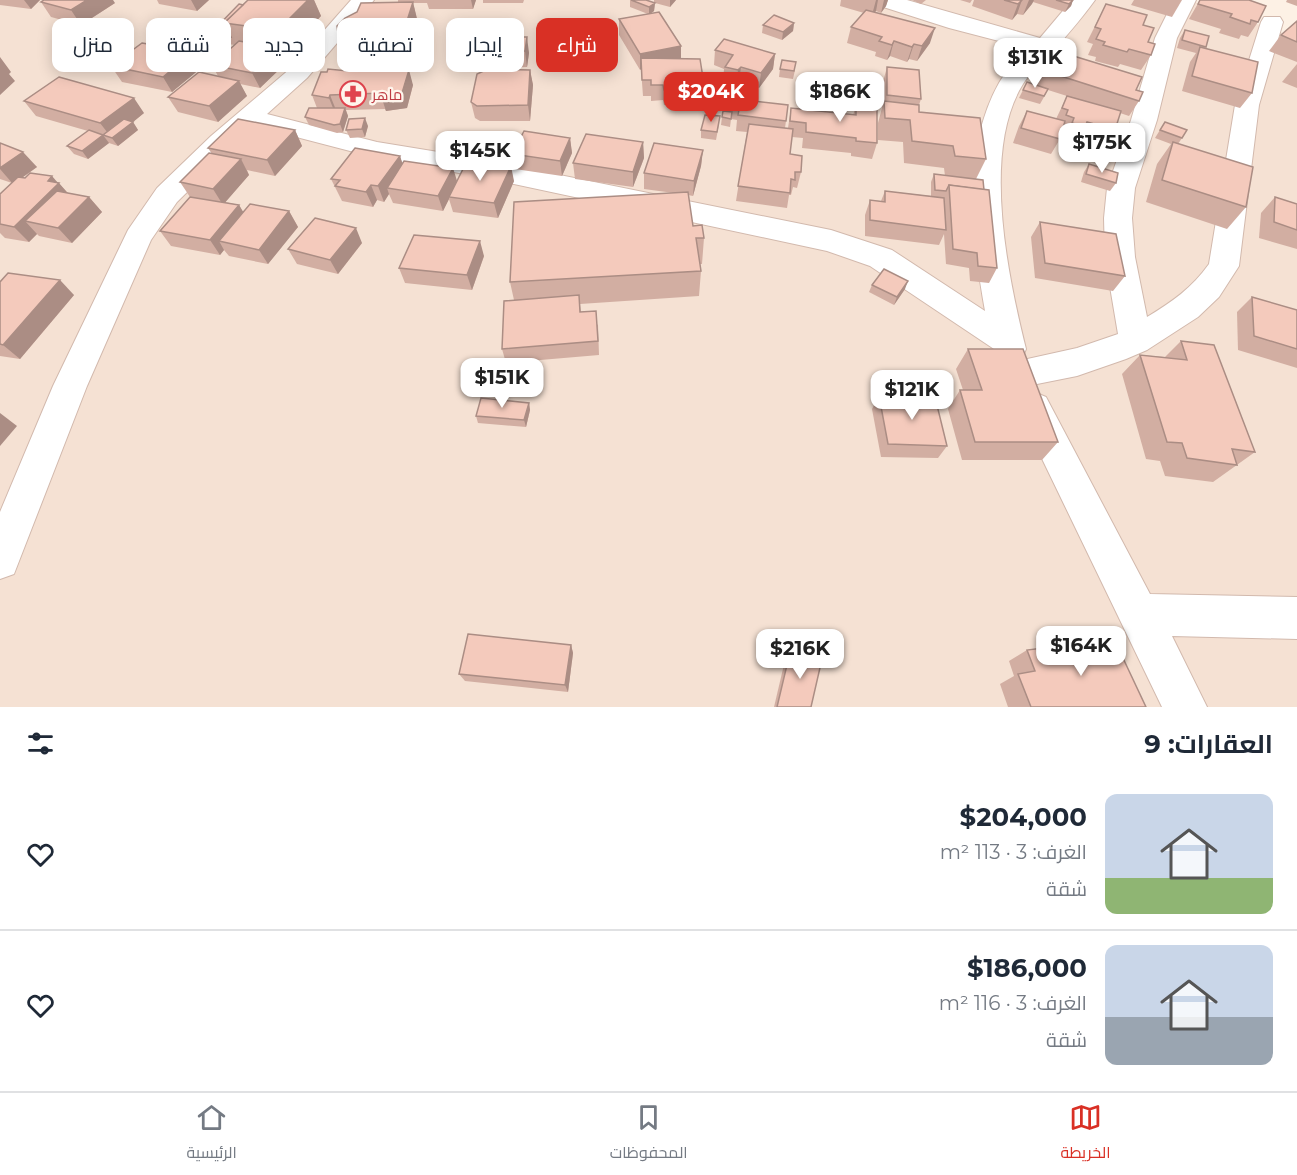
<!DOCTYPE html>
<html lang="ar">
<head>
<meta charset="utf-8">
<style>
  body { margin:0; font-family:Montserrat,Cairo,sans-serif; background:#f6f6f7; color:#1f2937; direction:rtl; height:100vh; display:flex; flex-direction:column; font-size:22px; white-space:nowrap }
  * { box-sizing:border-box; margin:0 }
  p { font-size:20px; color:#747a83 }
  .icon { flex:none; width:33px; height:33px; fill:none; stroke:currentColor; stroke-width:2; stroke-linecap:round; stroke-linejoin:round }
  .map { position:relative; height:707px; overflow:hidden; direction:ltr }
  .sheet { display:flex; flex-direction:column; background:#fff; flex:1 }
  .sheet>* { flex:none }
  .banner { position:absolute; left:18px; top:18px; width:600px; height:54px; direction:rtl; display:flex; gap:12px }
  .price { position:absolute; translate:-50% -51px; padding:0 14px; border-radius:12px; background:#fff; color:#222; font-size:20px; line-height:39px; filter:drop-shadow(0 2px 3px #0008) }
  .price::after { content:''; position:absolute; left:50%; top:36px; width:18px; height:14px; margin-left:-9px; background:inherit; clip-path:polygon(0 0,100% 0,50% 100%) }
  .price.current { background:#d93025; color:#fff }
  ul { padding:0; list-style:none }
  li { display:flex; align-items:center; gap:18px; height:150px; padding:0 24px }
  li+li { border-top:2px solid #e0e1e3 }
  li span { display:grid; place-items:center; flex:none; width:168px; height:120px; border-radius:12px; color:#555 }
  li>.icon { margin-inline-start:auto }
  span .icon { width:72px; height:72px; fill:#fffc; stroke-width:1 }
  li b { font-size:26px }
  h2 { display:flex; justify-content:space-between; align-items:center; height:72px; padding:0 24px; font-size:26px }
  .tag { padding:0 21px; border-radius:12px; background:#fff; box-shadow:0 3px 15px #0003; font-size:21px; line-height:54px }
  .tag.current { background:#d93025; color:#fff }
  .tab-bar { display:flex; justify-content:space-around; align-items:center; height:84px; border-top:2px solid #e0e1e3; background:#fff; font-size:16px; color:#747a83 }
  .tab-bar a { display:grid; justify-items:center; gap:3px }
  .tab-bar .current { color:#d93025 }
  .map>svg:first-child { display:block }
  .residential { fill:#f5e1d3 }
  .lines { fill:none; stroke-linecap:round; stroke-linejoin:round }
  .minor-casing { stroke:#d2b9ad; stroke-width:2 }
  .minor { fill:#fff; fill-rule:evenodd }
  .wall { fill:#d2aea2; fill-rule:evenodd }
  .shaded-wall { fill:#ab8d84 }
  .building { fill:#f4cabc; stroke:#ab8d84; stroke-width:1.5 }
  .labels { text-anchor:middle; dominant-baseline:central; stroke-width:4.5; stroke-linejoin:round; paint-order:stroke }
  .far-health-label { font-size:15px; fill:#be3a42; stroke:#fff5ec; text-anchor:start }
</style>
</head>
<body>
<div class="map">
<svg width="1297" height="707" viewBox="0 0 1297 707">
  <rect width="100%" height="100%" fill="#fdf1e5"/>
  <path class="residential" d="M0 0H1189L1297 38V707H0Z"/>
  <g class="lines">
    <defs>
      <g id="minor">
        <path d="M351 0H374L307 78 267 114 377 142 481 159 831 230 892 250 985 311C972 238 961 151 999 83 1006 70 1019 60 1030 49L949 28 877 5 874 0H907L1040 38 1072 0H1095C1080 21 1062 41 1045 60 1038 68 1028 75 1023 84 981 151 1008 277 1026 349L1022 358 1010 362 998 358 994 349 870 266 827 251 481 177 377 158 254 126 177 202 151 240 87 386 14 574 0 579V512L53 386 128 230 157 188 211 136 291 68Z"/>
        <path d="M1174 0H1196L1177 38 1157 120 1135 188 1132 218 1135 257 1147 317C1172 302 1192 288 1209 264L1235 105 1261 22 1264 17H1280L1283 22 1259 105 1239 266 1219 297 1198 317 1147 350 1126 359 1077 376 1017 388 1005 384 1000 374 1005 364 1077 348 1118 334 1105 257 1104 218 1107 188 1131 120 1155 38Z"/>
        <path d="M1034 392 1046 397 1150 594 1297 597V639L1172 636 1207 707H1162L1017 407 1022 397Z"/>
      </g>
    </defs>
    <use href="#minor" class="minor-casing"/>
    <use href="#minor" class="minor"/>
  </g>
  <g class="wall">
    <path d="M0 0H40L31 9 0 5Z"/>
    <path d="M157 0H209L197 11 159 4Z"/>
    <path d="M248 0H314L321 16 287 52 279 51 285 64 260 88 240 84 247 96 218 122 178 112 168 97 218 76 212 65 235 45 214 42 210 34Z"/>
    <path d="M398 0H476L473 9H429L427 3H413L418 23 406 68H395L413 85 407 108 386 111 385 109 346 110 348 116 343 132 337 133 309 125 305 117 317 108 312 95 348 71 351 67 338 33 398 2ZM381 68H393V70L381 71Z"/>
    <path d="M483 0H524L523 3H483Z"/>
    <path d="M630 0 654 3V0H676L670 7 655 3 654 11 651 13 681 46V59L703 78 702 93 681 94V105H664L663 100 651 101V96H643L641 69 640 70 619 35V19L648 14 630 7Z"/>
    <path d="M841 0H888L886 6 881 13 876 11 874 13 930 43 917 61 909 59 907 62 890 56 887 60 875 56 876 52 847 43 851 27 864 13 840 6Z"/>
    <path d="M912 0H926L921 4Z"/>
    <path d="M960 0H972L970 3Z"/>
    <path d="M974 0H1073L1071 6 1065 12 1033 2 1023 15 1017 14 1012 20 972 6Z"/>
    <path d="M1134 0H1182L1172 17 1131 5Z"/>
    <path d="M1200 0H1249L1258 22 1248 37 1241 35 1239 39 1219 33 1221 29 1189 19Z"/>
    <path d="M1287 0H1297V6L1286 2Z"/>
    <path d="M41 2 115 3 81 25 51 17Z"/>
    <path d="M1106 4 1143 25 1151 55 1141 70 1120 64 1118 67 1095 61 1096 57 1088 55 1093 44 1087 42Z"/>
    <path d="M1297 21V62L1269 51 1281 35Z"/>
    <path d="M794 23 793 31 782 40 762 33 763 25Z"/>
    <path d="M522 27 524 37 529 53 527 67 478 68 474 52Z"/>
    <path d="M1185 30 1206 47 1205 48 1252 93 1240 108 1182 91 1190 62 1196 53 1177 48 1180 38Z"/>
    <path d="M715 50 775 54 773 69 759 88 750 85 748 100 786 121 785 128H788L791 108 853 115 856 106 877 143 872 159 851 156V153L802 148 803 138 792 137 790 154 801 172 797 188 793 187 791 195H789L787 208 736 201 747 132 736 131 737 120 731 119 730 127 721 125 722 117 727 111 729 98H730L732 85 723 82 724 69 714 65Z"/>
    <path d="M1297 64V88L1282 82Z"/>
    <path d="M111 66 201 68 172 92 122 82Z"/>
    <path d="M887 67 921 99 919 105V112L986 159 976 179 984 190 997 268 989 283 970 281 969 268 946 264 944 234 939 245 865 236V215L870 200 881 201 885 191 931 196V182L934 174 945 176 944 168 904 163 903 142 878 140V123L882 108 883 82Z"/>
    <path d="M780 69 795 70 793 79 779 77Z"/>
    <path d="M530 70 533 85 530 121H480L475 118 471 102Z"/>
    <path d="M1042 70 1136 90 1139 101 1129 116 1120 113 1115 130 1106 145 1079 137 1076 142 1064 138 1065 133 1062 132 1060 139 1051 154 1013 143 1019 126 1027 111 1056 119 1067 96 1048 90 1040 104 1019 98 1027 82 1035 85Z"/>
    <path d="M24 101 144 113 133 122 138 130 118 146 109 143 88 159 74 154 67 146 88 131 36 116Z"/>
    <path d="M1165 122 1182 138 1178 144 1246 207 1227 229 1146 202 1157 164 1171 144 1155 138Z"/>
    <path d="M719 124 716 140 701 138V130Z"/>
    <path d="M368 126 365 137 350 138 346 130Z"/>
    <path d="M295 130 302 146 275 176 247 170 249 175 225 202 239 205 243 212 289 211 298 227 268 264 229 256 224 250 220 255 171 246 160 231 190 197 180 182 212 154 208 148Z"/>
    <path d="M570 138 572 153 562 176 515 169 512 154Z"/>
    <path d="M643 142 644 158 633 187 575 179 573 163Z"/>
    <path d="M0 143 37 167 22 178 57 182 68 193 89 197 102 212 72 243 39 236 37 234 29 242 5 238 0 233V194L12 183 0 179Z"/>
    <path d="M703 150 701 166 693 196 688 195 693 226 704 238 702 264H700L701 271 699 296 580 304 581 312 598 325 599 355 506 363 502 349 514 300 510 282 674 193 644 189V173Z"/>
    <path d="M400 156 402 163 457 181H514L498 218 453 212 449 199 443 211 393 203 389 194 384 202 377 200 373 207 342 201 331 179Z"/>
    <path d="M1089 164 1116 183 1110 191 1081 182 1084 172Z"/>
    <path d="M1275 197 1297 204V249L1259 238 1261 213Z"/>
    <path d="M1040 222 1125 276 1113 291 1035 278 1031 237Z"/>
    <path d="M362 243 338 274 297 264 288 249Z"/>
    <path d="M484 256 472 290 405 283 399 268Z"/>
    <path d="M0 282 74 295 20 359 0 356Z"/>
    <path d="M872 285 905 289 894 305 869 292Z"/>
    <path d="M1252 297 1297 310V368L1238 350 1237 312Z"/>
    <path d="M1181 341 1255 452 1213 482 1165 476 1160 461 1146 459 1122 374 1140 355 1165 357Z"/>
    <path d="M968 349 1058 442 1042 460H962L948 409 960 390H963L956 369Z"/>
    <path d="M879 396 947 446 938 458 881 457 872 409Z"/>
    <path d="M529 403 530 410 526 427 478 423 476 416Z"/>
    <path d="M571 645 573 653 568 692 465 681 459 674Z"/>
    <path d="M791 648 811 707H774L786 656Z"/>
    <path d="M1027 650 1146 707H1008L1000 684 1014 676 1009 661Z"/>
  </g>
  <g class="shaded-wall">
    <path d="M24 0H40L31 9Z"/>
    <path d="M87 0H113L115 3 81 25 71 10Z"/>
    <path d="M191 0H209L197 11Z"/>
    <path d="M308 0H314L321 16 287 52 278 30Z"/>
    <path d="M471 0H476L473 9Z"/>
    <path d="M670 0H676L670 7Z"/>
    <path d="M876 0H878L876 11 872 15Z"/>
    <path d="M884 0H888L886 6 881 13Z"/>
    <path d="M1022 0 1017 14 1012 20 1018 4Z"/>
    <path d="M1029 0H1034L1032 4 1023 15Z"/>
    <path d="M1073 0 1071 6 1065 12 1069 4Z"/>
    <path d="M413 2 418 23 406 68 399 46Z"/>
    <path d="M655 3 654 11 649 15V7Z"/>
    <path d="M794 23 793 31 782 40 783 32Z"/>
    <path d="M935 28 930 43 917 61 922 46Z"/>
    <path d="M527 37 529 53 527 67 525 51Z"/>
    <path d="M894 41 890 56 887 60 892 45Z"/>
    <path d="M914 44 909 59 907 62 912 47Z"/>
    <path d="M681 46V61L641 58V69L640 70V54Z"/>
    <path d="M278 48 285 64 260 88 252 73Z"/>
    <path d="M193 52 201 68 172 92 163 77Z"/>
    <path d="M775 54 773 69 759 88 761 73Z"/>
    <path d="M0 57 11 72 9 74 15 81 0 95Z"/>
    <path d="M741 67 739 82 736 86 738 70Z"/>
    <path d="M409 70 413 85 407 108 386 111 381 96Z"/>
    <path d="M530 70 533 85 530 121 528 105Z"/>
    <path d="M239 81 247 96 218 122 209 106Z"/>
    <path d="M330 95 336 110 335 113 329 98Z"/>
    <path d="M134 98 144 113 133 122 138 130 118 146 100 123Z"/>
    <path d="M345 108 348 116 343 132 340 124Z"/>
    <path d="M365 118 368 126 365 137 362 129Z"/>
    <path d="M295 130 302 146 275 176 267 160Z"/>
    <path d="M103 135 109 143 88 159 82 151Z"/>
    <path d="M570 138 572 153 562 176 560 161Z"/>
    <path d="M643 142 644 158 633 187V172Z"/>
    <path d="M703 150 701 166 693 196 694 181Z"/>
    <path d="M23 152 37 167 13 184 0 169V168Z"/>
    <path d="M400 156 405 171 387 188 389 194 384 202 378 186Z"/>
    <path d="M241 159 249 175 223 205 213 189Z"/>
    <path d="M511 166 514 181 498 218 494 203Z"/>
    <path d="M453 168 458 184 449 197V199L443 211 438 196Z"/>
    <path d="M52 176 58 183H59L72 198 25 221 37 234 29 242 14 227 48 181Z"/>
    <path d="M371 185 377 200 373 207 366 192Z"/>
    <path d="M89 197 102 212 72 243 58 228Z"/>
    <path d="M239 205 248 220 219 241 224 250 220 255 210 240Z"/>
    <path d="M289 211 298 227 268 264 259 250Z"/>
    <path d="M356 228 362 243 338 274 330 260Z"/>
    <path d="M480 241 484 256 472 290 467 275Z"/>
    <path d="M60 280 74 295 20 359 3 345Z"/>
    <path d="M908 281 905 289 894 305 897 297Z"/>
    <path d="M529 403 530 410 526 427 524 420Z"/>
    <path d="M0 413 17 426 0 446Z"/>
    <path d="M571 645 573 653 568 692 565 685Z"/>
  </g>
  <g class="building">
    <path d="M44 0H87L71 10 41 2Z"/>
    <path d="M248 0H308L278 30 224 23Z"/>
    <path d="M631 0H646L655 3 649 7Z"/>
    <path d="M1004 0H1022L1018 4Z"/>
    <path d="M1056 0H1073L1069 4Z"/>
    <path d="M1200 0H1249L1266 6 1258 22 1251 20 1250 24 1230 17 1232 14 1198 4Z"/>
    <path d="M413 2 399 46 344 47 346 40 338 33 337 26 345 18 357 12 361 3Z"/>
    <path d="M239 4 243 5 224 23 231 37 210 34Z"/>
    <path d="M1106 4 1147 15 1143 25 1154 28 1148 42 1155 44 1151 55 1129 49 1127 52 1103 45 1105 42 1096 39 1101 29 1095 27Z"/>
    <path d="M866 10 935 28 922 46 914 44 912 47 894 41 892 45 879 41 882 37 851 27Z"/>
    <path d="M659 12 681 46 640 54 619 19Z"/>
    <path d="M774 15 794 23 783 32 763 25Z"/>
    <path d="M1297 21V42L1281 35Z"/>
    <path d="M522 27 521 37H527L525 51 474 52 479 28Z"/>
    <path d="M1185 30 1209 36 1206 47 1182 40Z"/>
    <path d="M724 39 775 54 761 73 741 67 738 70 725 67 733 55 715 50Z"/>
    <path d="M239 41 278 48 252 73 212 65Z"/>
    <path d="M142 43 193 52 163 77 111 66Z"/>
    <path d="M1200 47 1258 62 1252 93 1192 76Z"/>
    <path d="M1054 50 1142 77 1136 90 1143 92 1139 101 1042 70Z"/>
    <path d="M641 58 700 59 703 78H680L682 89 664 90 663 85H651V80H642Z"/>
    <path d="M782 60 796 62 794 71 780 69Z"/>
    <path d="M380 66 378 71 393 70V68L409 70 402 93 381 96 382 93 330 95 329 98 312 95 321 72H327L328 69 348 71 349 67Z"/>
    <path d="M887 67 919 70 921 99 887 95Z"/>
    <path d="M488 69 530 70 528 105 477 106 471 102 477 74Z"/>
    <path d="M199 72 239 81 209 106 168 97Z"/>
    <path d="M59 77 134 98 100 123 24 101Z"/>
    <path d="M733 80 751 81 748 100 730 98Z"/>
    <path d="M1027 82 1048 89 1044 96 1023 90Z"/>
    <path d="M1067 96 1121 111 1115 130 1087 122 1085 127 1072 123 1074 118 1066 115 1068 110 1062 108Z"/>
    <path d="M729 98 788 105 786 121 738 115 740 104 728 103Z"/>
    <path d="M884 101 919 105V112L980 118 986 159 955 156 953 146 912 141 910 120 885 118Z"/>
    <path d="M805 106 815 107V111L805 110Z"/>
    <path d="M856 106 877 109V143L856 141V138L806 132V123L790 121 791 108 856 115Z"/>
    <path d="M309 108H345L340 124 334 125 305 117Z"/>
    <path d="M723 111 732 112 731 119 722 117Z"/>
    <path d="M1027 111 1065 121 1060 139 1021 128Z"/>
    <path d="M705 115 720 116 717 132 701 130Z"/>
    <path d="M365 118 362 129 346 130 349 119Z"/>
    <path d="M124 119 133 122 112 138 103 135Z"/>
    <path d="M238 119 295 130 267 160 208 148Z"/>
    <path d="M1165 122 1187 130 1182 138 1160 130Z"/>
    <path d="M749 124 793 129 790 154 802 156 801 172H795V180L791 179 790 193 738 186Z"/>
    <path d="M89 130 103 135 82 151 67 146Z"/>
    <path d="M524 131 570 138 560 161 512 154Z"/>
    <path d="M586 134 643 142 633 172 573 163Z"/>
    <path d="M1173 142 1253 167 1246 207 1162 180Z"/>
    <path d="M0 143 23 152 0 168Z"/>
    <path d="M654 143 703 150 694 181 644 173Z"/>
    <path d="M355 148 400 156 378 186 371 185 366 192 335 186 340 180 331 179Z"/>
    <path d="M209 153 241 159 213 189 180 182Z"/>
    <path d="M404 161 453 168 438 196 387 188Z"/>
    <path d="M467 161 511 166 494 203 449 197Z"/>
    <path d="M1089 164 1118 173 1116 183 1086 174Z"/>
    <path d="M30 173 52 176 48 181 59 183 14 227 0 224V194L18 177 25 178Z"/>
    <path d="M934 174 983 180 984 190 949 185 946 191 935 190Z"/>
    <path d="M949 185 989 190 997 268 978 266 977 253 953 249Z"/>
    <path d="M57 191 89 197 58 228 25 221Z"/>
    <path d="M885 191 944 198 946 230 870 220V200L885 202Z"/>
    <path d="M688 192 693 226 702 225 704 238H696L701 271 510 282 514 202Z"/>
    <path d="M190 197 239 205 210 240 160 231Z"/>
    <path d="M1275 197 1297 204V230L1274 222Z"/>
    <path d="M250 204 289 211 259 250 219 241Z"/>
    <path d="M315 218 356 228 330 260 288 249Z"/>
    <path d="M1040 222 1116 234 1125 276 1045 263Z"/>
    <path d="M414 235 480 241 467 275 399 268Z"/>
    <path d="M884 269 908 281 897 297 872 285Z"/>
    <path d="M8 273 60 280 3 345 0 344V282Z"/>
    <path d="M579 295 580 312 596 311 598 341 502 349 504 301Z"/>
    <path d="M1252 297 1297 310V349L1254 336Z"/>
    <path d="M1181 341 1214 345 1255 452 1232 449 1237 465 1187 458 1182 443 1167 442 1140 355 1187 360Z"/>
    <path d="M968 349H1023L1058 442H975L960 390H982Z"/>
    <path d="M879 396 935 397 947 446 888 444Z"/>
    <path d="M481 398 529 403 524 420 476 416Z"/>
    <path d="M468 634 571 645 565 685 459 674Z"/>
    <path d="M1114 639 1146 707H1031L1018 674 1035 671 1027 650Z"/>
    <path d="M791 648 822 659 811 707H777Z"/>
  </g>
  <defs>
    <symbol id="pharmacy-ring" viewBox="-11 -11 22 22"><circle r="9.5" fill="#fff5ec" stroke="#e0444e" stroke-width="1.5"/><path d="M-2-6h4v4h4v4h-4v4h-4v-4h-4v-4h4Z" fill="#e0444e"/></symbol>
  </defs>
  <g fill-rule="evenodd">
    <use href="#pharmacy-ring" x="338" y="79" width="30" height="30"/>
  </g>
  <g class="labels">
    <g class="far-health-label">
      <text x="372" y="94">ماهر</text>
    </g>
  </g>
</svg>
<b class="price" style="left:1035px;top:89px">$131K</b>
<b class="price current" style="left:711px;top:123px">$204K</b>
<b class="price" style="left:840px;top:123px">$186K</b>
<b class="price" style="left:1102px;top:174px">$175K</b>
<b class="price" style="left:480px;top:182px">$145K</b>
<b class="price" style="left:502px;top:409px">$151K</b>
<b class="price" style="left:912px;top:421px">$121K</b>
<b class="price" style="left:1081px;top:677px">$164K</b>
<b class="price" style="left:800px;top:680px">$216K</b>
<div class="banner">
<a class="tag current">شراء</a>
<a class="tag">إيجار</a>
<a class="tag">تصفية</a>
<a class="tag">جديد</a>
<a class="tag">شقة</a>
<a class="tag">منزل</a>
</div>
</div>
<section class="sheet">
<h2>العقارات: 9<svg class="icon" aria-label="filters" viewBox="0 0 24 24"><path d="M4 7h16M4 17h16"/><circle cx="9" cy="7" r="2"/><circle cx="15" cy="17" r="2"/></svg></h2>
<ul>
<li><span style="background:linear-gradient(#c9d6e8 70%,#8fb573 0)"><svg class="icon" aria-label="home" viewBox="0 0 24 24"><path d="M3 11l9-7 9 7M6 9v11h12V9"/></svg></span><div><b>$204,000</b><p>الغرف: 3 · 113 m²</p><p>شقة</p></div><svg class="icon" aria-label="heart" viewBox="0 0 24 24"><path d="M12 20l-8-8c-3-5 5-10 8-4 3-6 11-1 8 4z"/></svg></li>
<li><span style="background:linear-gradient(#c9d6e8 60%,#9aa5b1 0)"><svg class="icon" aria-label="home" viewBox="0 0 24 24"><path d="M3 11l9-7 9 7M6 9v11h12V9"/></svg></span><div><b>$186,000</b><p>الغرف: 3 · 116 m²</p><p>شقة</p></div><svg class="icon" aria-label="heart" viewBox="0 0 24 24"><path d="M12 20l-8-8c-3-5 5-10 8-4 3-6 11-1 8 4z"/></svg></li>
</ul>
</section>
<nav class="tab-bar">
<a class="current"><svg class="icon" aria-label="map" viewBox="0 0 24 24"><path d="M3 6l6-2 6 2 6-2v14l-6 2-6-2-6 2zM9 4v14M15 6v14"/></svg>الخريطة</a>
<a><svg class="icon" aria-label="saved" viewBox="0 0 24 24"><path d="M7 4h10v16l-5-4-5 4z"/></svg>المحفوظات</a>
<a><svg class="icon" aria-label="home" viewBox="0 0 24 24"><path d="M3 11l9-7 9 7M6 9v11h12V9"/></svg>الرئيسية</a>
</nav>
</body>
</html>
